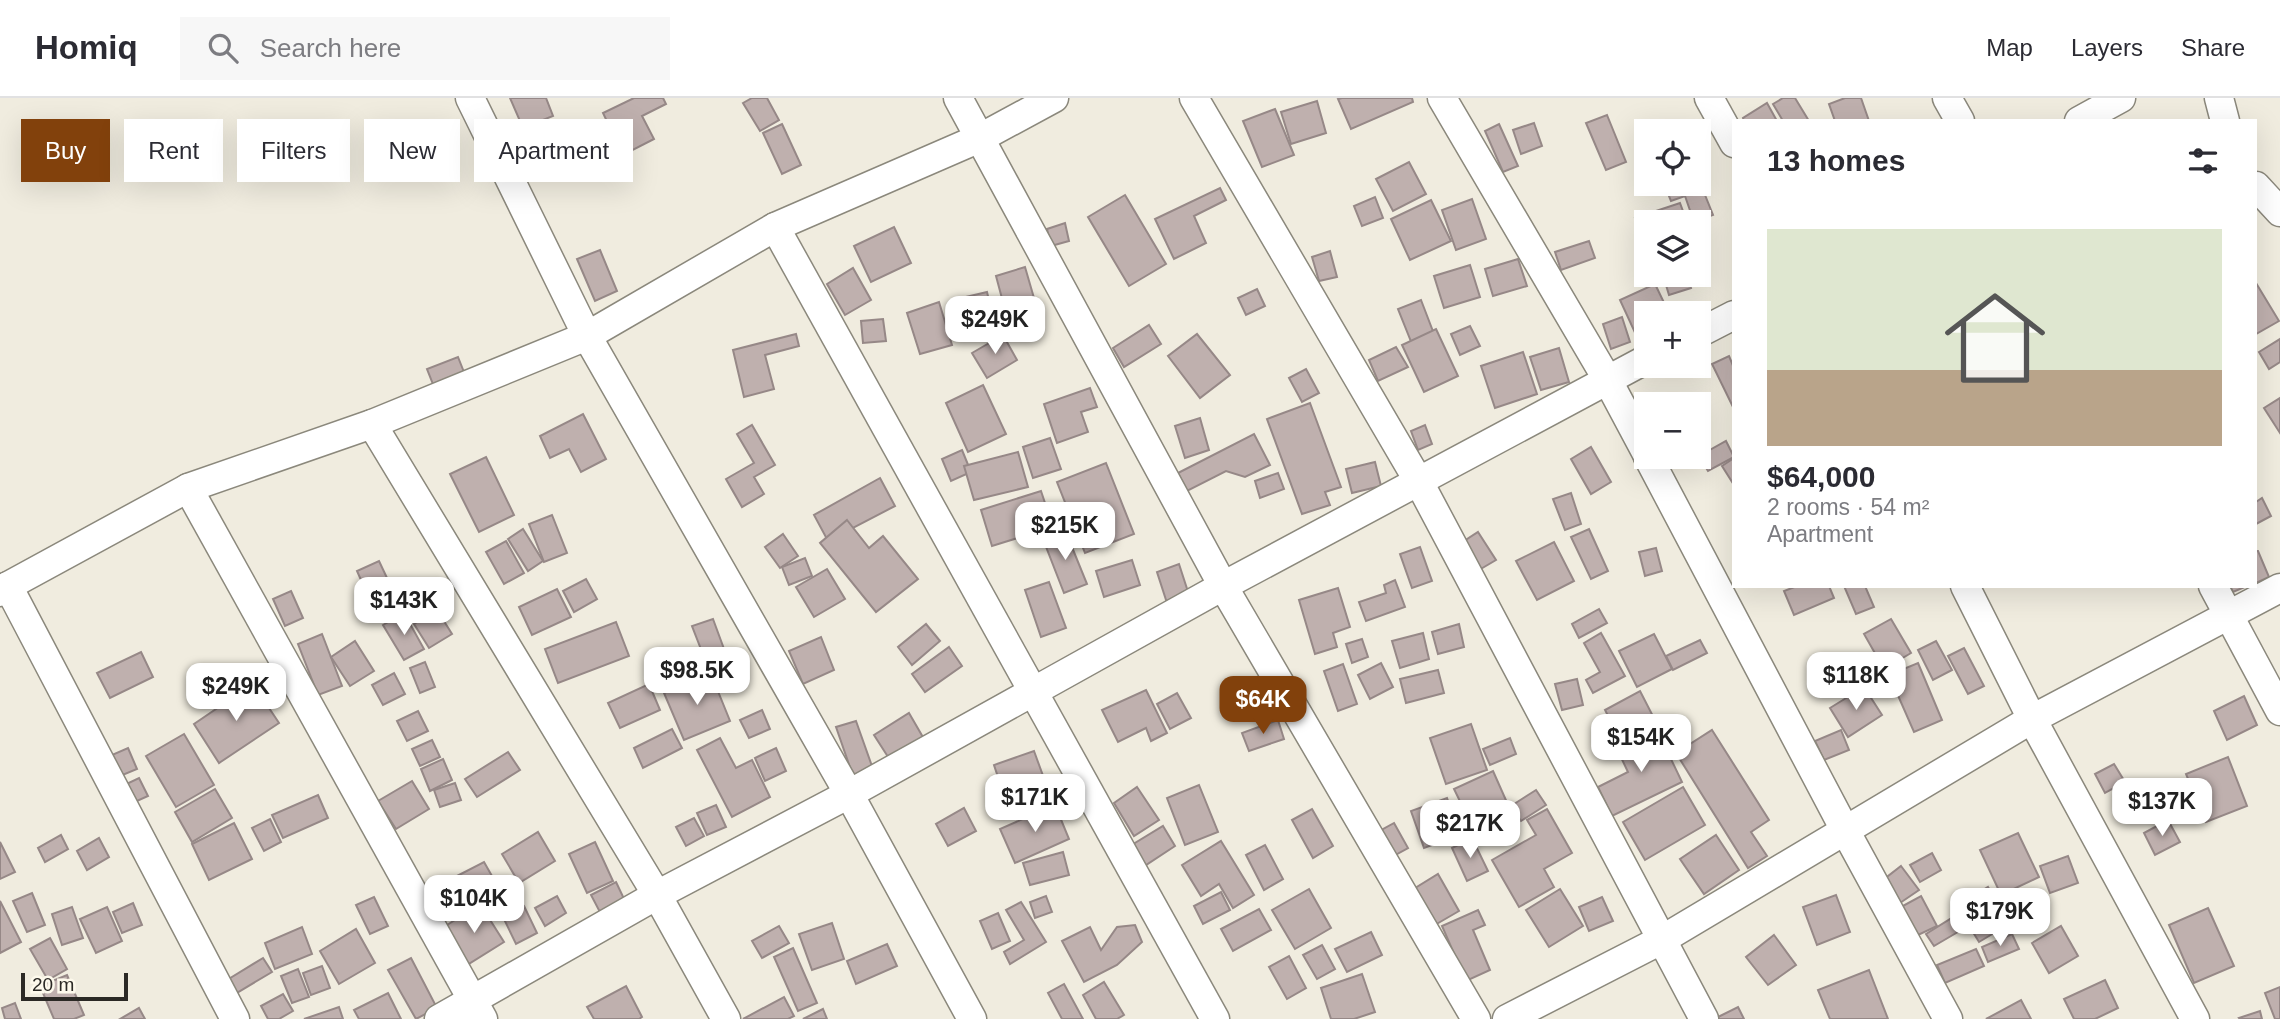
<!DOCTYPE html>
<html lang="en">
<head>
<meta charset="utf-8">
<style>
  body { margin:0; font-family:Arial,sans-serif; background:#f7f7f7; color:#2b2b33; height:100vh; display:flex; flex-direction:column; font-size:26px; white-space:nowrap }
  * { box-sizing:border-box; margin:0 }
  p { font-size:23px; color:#7c7c81 }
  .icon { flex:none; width:38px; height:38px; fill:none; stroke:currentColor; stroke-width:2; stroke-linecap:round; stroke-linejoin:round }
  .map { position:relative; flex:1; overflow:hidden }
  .details { position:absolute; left:1732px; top:21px; width:525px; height:469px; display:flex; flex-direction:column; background:#fff; border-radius:0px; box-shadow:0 7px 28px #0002 }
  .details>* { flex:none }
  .hud { position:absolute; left:21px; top:21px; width:665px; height:63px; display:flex; gap:14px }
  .tools { position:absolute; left:1634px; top:21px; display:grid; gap:14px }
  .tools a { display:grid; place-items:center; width:77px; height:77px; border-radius:0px; background:#fff; box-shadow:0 7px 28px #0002; font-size:35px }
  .scale { position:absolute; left:21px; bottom:18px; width:107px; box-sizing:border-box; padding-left:7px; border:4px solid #2b2925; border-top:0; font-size:19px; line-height:24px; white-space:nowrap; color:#2b2925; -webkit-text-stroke:5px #fdf9ec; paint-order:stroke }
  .price { position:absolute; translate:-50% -60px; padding:0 16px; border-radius:14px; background:#fff; color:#222; font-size:23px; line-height:46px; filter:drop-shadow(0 2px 4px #0008) }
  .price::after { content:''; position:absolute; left:50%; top:42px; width:21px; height:16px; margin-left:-10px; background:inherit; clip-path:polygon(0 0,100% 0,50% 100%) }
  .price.current { background:#82410c; color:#fff }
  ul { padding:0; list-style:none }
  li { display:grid; align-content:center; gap:14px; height:371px; padding:0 35px }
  li span { display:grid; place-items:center; height:217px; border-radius:0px; color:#555 }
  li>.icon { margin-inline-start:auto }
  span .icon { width:126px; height:126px; fill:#fffc; stroke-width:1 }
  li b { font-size:30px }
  h2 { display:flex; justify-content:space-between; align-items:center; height:84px; padding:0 35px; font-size:30px }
  .tag { padding:0 24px; border-radius:0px; background:#fff; box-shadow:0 7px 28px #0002; font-size:24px; line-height:63px }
  .tag.current { background:#82410c; color:#fff }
  header { display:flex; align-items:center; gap:42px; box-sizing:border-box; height:98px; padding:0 35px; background:#fff; border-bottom:2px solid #e1e1e2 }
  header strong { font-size:33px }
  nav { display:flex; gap:38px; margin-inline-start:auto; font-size:24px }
  .search { width:490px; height:63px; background:#f7f7f7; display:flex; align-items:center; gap:18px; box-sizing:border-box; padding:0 24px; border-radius:0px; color:#7c7c81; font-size:26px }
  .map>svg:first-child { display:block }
  .building { fill:#bfb0ae; stroke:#968887; stroke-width:2 }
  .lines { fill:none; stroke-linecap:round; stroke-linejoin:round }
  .minor-casing { stroke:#8b887c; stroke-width:31 }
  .minor { stroke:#fff; stroke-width:28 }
</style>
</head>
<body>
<header>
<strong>Homiq</strong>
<div class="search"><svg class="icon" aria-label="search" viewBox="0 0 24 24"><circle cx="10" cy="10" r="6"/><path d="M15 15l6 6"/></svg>Search here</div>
<nav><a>Map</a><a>Layers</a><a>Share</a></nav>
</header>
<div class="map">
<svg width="2280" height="921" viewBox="0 0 2280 921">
  <rect width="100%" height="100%" fill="#f0ecdf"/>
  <g class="building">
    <path d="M510 0H546L553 18 523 30Z"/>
    <path d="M634 0H663L666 6 642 18 654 41 623 57 603 15Z"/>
    <path d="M752 0H767L779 22 760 33 743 5Z"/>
    <path d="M1342 0H1412L1413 4 1351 31 1338 1Z"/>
    <path d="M1783 0H1795L1809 23H1783L1773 6Z"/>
    <path d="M1845 0H1861L1869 23H1835L1829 6Z"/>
    <path d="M1317 3 1326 35 1291 46 1281 14Z"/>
    <path d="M1767 5 1777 23H1744L1743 20Z"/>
    <path d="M1275 11 1294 57 1262 69 1243 23Z"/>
    <path d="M1607 17 1626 64 1606 72 1586 25Z"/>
    <path d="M1534 25 1542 48 1521 56 1513 32Z"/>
    <path d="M782 26 801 67 782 76 763 35Z"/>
    <path d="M1499 26 1518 68 1503 74 1485 33Z"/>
    <path d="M1409 64 1426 96 1393 113 1376 81Z"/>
    <path d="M1699 82 1713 117 1694 124 1685 98 1671 103 1664 86H1699Z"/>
    <path d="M1220 90 1226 102 1194 118 1206 145 1174 161 1155 121Z"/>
    <path d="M1125 97 1166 166 1129 188 1088 119Z"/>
    <path d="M1375 99 1383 120 1362 128 1354 108Z"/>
    <path d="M1472 101 1486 141 1456 152 1442 112Z"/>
    <path d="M1431 102 1451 143 1410 162 1391 121Z"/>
    <path d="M1680 105 1687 124H1647V132L1640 135 1635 120Z"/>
    <path d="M1065 125 1069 143 1051 148 1047 131Z"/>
    <path d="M894 129 911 165 871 184 854 148Z"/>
    <path d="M1589 143 1595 160 1561 172 1555 154Z"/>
    <path d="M600 152 617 193 595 203 577 161Z"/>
    <path d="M1330 153 1337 179 1319 183 1312 159Z"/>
    <path d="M1518 161 1527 188 1493 198 1485 171Z"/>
    <path d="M1470 167 1480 199 1444 210 1434 178Z"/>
    <path d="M1025 169 1034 200 1004 208 996 178Z"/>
    <path d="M853 170 871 202 845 217 827 186Z"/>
    <path d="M1663 177H1687L1691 190 1669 197Z"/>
    <path d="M2256 185 2279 223 2256 236Z"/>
    <path d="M1655 186 1669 215H1647V235L1637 239 1620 202Z"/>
    <path d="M1257 191 1265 208 1246 217 1238 200Z"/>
    <path d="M987 194 994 224 961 232 953 202Z"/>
    <path d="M1421 202 1434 236 1412 246 1398 211Z"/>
    <path d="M939 204 952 247 920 256 907 215Z"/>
    <path d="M1622 219 1630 244 1611 251 1603 226Z"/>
    <path d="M883 221 886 243 863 245 861 223Z"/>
    <path d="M1149 227 1161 246 1124 269 1113 250Z"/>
    <path d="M1470 228 1480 248 1460 257 1451 236Z"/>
    <path d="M1436 231 1458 278 1424 294 1402 247Z"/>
    <path d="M796 236 799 248 765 257 774 291 744 299 733 252Z"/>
    <path d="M1197 236 1230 277 1200 300 1168 258Z"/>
    <path d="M1003 237 1017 262 987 280 972 255Z"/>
    <path d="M2280 241V264L2269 271 2259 254Z"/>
    <path d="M1396 249 1408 269 1378 283 1369 262Z"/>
    <path d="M1559 250 1569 284 1541 292 1530 259Z"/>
    <path d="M1523 254 1537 296 1495 310 1481 268Z"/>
    <path d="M1729 258 1734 270V311L1712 266Z"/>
    <path d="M458 259 473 297 442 309 427 271Z"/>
    <path d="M1306 271 1319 295 1302 304 1289 280Z"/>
    <path d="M983 287 1006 336 968 354 946 305Z"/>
    <path d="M1090 290 1097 309 1081 314 1088 334 1057 345 1044 306Z"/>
    <path d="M2280 300V335L2264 310Z"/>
    <path d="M1310 305 1341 389 1325 394 1330 407 1302 416 1267 321Z"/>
    <path d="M583 316 606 361 581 374 569 351 550 360 540 338Z"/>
    <path d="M1200 320 1209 352 1185 360 1175 328Z"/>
    <path d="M752 327 775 367 754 379 764 396 742 409 726 381 754 365 737 336Z"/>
    <path d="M1425 327 1432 346 1418 352 1411 333Z"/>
    <path d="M1254 336 1270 367 1245 379 1226 373 1187 393 1178 375Z"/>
    <path d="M1050 340 1061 371 1033 380 1023 349Z"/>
    <path d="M1726 343 1734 359 1708 373 1699 358Z"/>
    <path d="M1591 349 1611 384 1591 396 1571 361Z"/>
    <path d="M962 352 971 374 951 383 942 361Z"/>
    <path d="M1018 354 1028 389 974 402 964 368Z"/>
    <path d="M486 359 514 417 479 434 450 376Z"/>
    <path d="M1734 360V387L1722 368Z"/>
    <path d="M1375 364 1381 388 1352 395 1346 371Z"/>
    <path d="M1106 365 1134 436 1085 455 1057 384Z"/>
    <path d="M1278 375 1284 391 1260 400 1255 383Z"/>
    <path d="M880 380 895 408 828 443 814 417Z"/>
    <path d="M1041 393 1053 429 992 448 981 412Z"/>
    <path d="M1571 395 1581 426 1565 432 1553 401Z"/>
    <path d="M2262 400 2271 418 2256 426V404Z"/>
    <path d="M552 417 567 455 544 464 529 426Z"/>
    <path d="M847 422 869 450 883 438 918 481 876 514 820 445Z"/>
    <path d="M523 431 543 463 528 473 508 441Z"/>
    <path d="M1589 431 1608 473 1591 481 1571 439Z"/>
    <path d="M1065 432 1087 486 1064 495 1043 441Z"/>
    <path d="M1478 434 1496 462 1479 472 1461 445Z"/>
    <path d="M783 436 798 458 780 470 765 449Z"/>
    <path d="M506 443 524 475 504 486 486 454Z"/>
    <path d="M1554 444 1574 483 1537 502 1516 463Z"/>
    <path d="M1420 449 1432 483 1412 490 1400 456Z"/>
    <path d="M1656 450 1662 473 1645 478 1639 454Z"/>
    <path d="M2256 453H2258L2269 479 2256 485Z"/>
    <path d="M805 460 812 478 789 487 782 469Z"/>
    <path d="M1132 462 1140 487 1104 499 1096 473Z"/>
    <path d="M379 463 395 497 372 507 357 473Z"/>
    <path d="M1179 466 1189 497 1167 505 1157 474Z"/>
    <path d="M827 471 845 501 814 519 796 489Z"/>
    <path d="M586 481 597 501 574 514 563 493Z"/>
    <path d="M1395 482 1405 509 1366 523 1359 504 1386 495 1384 487Z"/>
    <path d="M1049 484 1066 530 1041 539 1025 492Z"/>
    <path d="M1797 488H1829L1834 500 1794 517 1784 493Z"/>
    <path d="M1844 488H1865L1874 509 1856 516Z"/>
    <path d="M2230 488H2247L2233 494Z"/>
    <path d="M1338 490 1350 529 1333 535 1337 549 1315 556 1299 502Z"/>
    <path d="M557 491 571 519 532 537 519 509Z"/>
    <path d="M291 493 303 520 285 528 273 501Z"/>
    <path d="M1599 511 1607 525 1579 540 1572 526Z"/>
    <path d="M437 512 452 536 429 550 414 526Z"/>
    <path d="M404 515 424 551 404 562 383 527Z"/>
    <path d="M713 521 724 551 704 559 692 528Z"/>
    <path d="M1891 521 1911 555 1884 571 1864 536Z"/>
    <path d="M616 524 629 558 558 585 545 551Z"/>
    <path d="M926 526 940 543 912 567 898 549Z"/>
    <path d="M1459 526 1464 549 1438 556 1432 534Z"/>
    <path d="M1423 535 1429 561 1400 570 1392 543Z"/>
    <path d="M1601 535 1625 578 1593 595 1586 582 1600 574 1584 545Z"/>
    <path d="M322 536 342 588 318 597 298 546Z"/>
    <path d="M1654 536 1672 571 1637 589 1619 553Z"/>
    <path d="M821 539 834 572 803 586 789 553Z"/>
    <path d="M1362 541 1368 559 1352 565 1346 546Z"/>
    <path d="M1700 542 1707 555 1673 572 1666 558Z"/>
    <path d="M355 543 374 573 350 588 331 559Z"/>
    <path d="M1936 543 1952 572 1933 582 1918 552Z"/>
    <path d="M949 549 962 568 925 594 912 576Z"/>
    <path d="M1964 550 1984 588 1968 596 1948 558Z"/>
    <path d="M141 554 153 579 110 600 97 575Z"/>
    <path d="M425 564 435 589 420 595 410 570Z"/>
    <path d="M1381 565 1393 589 1370 601 1358 577Z"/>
    <path d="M1918 565 1942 622 1914 634 1889 577Z"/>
    <path d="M1343 566 1357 606 1338 613 1324 573Z"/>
    <path d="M1438 572 1444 595 1406 605 1400 581Z"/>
    <path d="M394 575 405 596 383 607 372 587Z"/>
    <path d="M711 576 730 623 684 642 664 595Z"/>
    <path d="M1577 581 1583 607 1562 612 1555 586Z"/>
    <path d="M253 586 279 625 219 665 194 626Z"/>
    <path d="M649 586 660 612 620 630 608 605Z"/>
    <path d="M1864 589 1882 617 1848 639 1830 610Z"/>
    <path d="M1146 592 1167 635 1151 643 1146 630 1118 644 1102 612Z"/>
    <path d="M1640 593 1657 626 1622 645 1605 612Z"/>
    <path d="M1177 595 1191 620 1170 631 1157 606Z"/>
    <path d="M2244 598 2257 627 2227 642 2214 613Z"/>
    <path d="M762 612 770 631 749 640 740 622Z"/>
    <path d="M418 613 428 633 407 643 397 623Z"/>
    <path d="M909 615 924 641 890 662 874 637Z"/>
    <path d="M1278 622 1284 641 1249 653 1242 635Z"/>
    <path d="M856 623 873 671 853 678 836 629Z"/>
    <path d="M1471 626 1487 672 1446 686 1430 640Z"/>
    <path d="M672 631 682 650 643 670 634 650Z"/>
    <path d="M1657 632 1682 684 1612 718 1598 689 1628 674 1617 651Z"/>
    <path d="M1712 632 1769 722 1751 734 1767 758 1748 770 1676 655Z"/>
    <path d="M1841 632 1849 652 1824 662 1815 643Z"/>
    <path d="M184 636 214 687 176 709 146 658Z"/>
    <path d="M720 640 736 670 752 662 770 699 732 719 697 652Z"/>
    <path d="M1510 640 1516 656 1490 667 1483 651Z"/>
    <path d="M432 642 440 659 420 668 412 651Z"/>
    <path d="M128 650 137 671 113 681 105 660Z"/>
    <path d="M776 650 786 673 765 683 755 660Z"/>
    <path d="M1034 653 1046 686 1028 693 1023 678 1000 685 994 667Z"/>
    <path d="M508 654 520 672 477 699 465 681Z"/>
    <path d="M2228 659 2247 708 2206 724 2186 676Z"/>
    <path d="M443 661 452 682 430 693 421 671Z"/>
    <path d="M2114 666 2125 684 2105 695 2095 676Z"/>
    <path d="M1493 673 1509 709 1471 726 1454 691Z"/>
    <path d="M139 680 148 698 126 708 118 690Z"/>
    <path d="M412 683 429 711 396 731 378 703Z"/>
    <path d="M455 685 461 702 440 709 434 692Z"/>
    <path d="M1199 687 1218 734 1185 747 1167 700Z"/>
    <path d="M1137 689 1159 722 1134 738 1114 705Z"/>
    <path d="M1683 689 1705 727 1645 762 1623 724Z"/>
    <path d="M215 691 232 720 192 744 175 714Z"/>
    <path d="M1536 692 1546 707 1521 723 1511 708Z"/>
    <path d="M318 697 328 720 283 740 272 717Z"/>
    <path d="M1447 700 1460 737 1424 750 1411 713Z"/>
    <path d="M716 707 726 729 707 737 697 715Z"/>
    <path d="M1055 707 1069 741 1015 765 1000 731Z"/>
    <path d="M964 710 976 733 948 748 936 726Z"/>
    <path d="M1312 711 1333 748 1313 760 1292 722Z"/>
    <path d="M1547 711 1572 755 1544 771 1554 789 1519 809 1492 762 1536 737 1527 722Z"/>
    <path d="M694 720 704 738 686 748 676 729Z"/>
    <path d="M270 721 281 744 264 753 252 730Z"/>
    <path d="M2168 722 2180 744 2155 757 2144 735Z"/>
    <path d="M234 725 252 761 209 782 192 746Z"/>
    <path d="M1394 725 1408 750 1390 760 1376 735Z"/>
    <path d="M1163 728 1175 748 1143 769 1130 748Z"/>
    <path d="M538 734 555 763 519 785 502 756Z"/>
    <path d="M2018 735 2039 779 2001 797 1980 752Z"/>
    <path d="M61 737 68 751 45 764 38 750Z"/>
    <path d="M1716 737 1739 772 1704 796 1680 761Z"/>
    <path d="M99 740 109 759 87 772 77 753Z"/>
    <path d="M1472 740 1488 773 1467 783 1452 750Z"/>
    <path d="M1221 743 1254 797 1233 810 1219 786 1201 798 1182 767Z"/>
    <path d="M0 744 15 774 0 781Z"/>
    <path d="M595 744 613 783 587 795 569 756Z"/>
    <path d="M1265 747 1283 781 1264 792 1246 757Z"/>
    <path d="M1063 754 1069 777 1030 787 1023 765Z"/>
    <path d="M1932 755 1941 772 1920 784 1910 767Z"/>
    <path d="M2068 758 2078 785 2050 795 2040 768Z"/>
    <path d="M484 764 496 785 466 801 455 779Z"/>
    <path d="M1901 768 1919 792 1900 805 1883 782Z"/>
    <path d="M1438 776 1459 813 1428 831 1407 795Z"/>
    <path d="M616 784 626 805 602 818 591 797Z"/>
    <path d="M1988 789 2009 826 1979 844 1957 808Z"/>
    <path d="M1309 791 1331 830 1295 851 1272 812Z"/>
    <path d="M1560 791 1583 828 1549 849 1526 812Z"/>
    <path d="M1221 794 1230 812 1203 826 1194 808Z"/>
    <path d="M32 795 45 827 27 834 13 803Z"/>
    <path d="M1836 797 1850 834 1817 847 1803 809Z"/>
    <path d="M557 798 566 815 545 828 535 810Z"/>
    <path d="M1046 798 1052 814 1035 820 1030 804Z"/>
    <path d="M1921 798 1937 828 1916 838 1901 809Z"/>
    <path d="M374 799 388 828 370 836 356 807Z"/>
    <path d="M1602 799 1613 823 1589 833 1579 809Z"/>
    <path d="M0 803 21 844 0 855Z"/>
    <path d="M1021 804 1046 844 1010 866 1004 854 1024 842 1006 812Z"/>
    <path d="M133 805 142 827 122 835 113 814Z"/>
    <path d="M480 806 504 844 467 867 444 829Z"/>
    <path d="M524 808 537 835 516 846 503 819Z"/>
    <path d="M72 809 83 840 62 847 52 816Z"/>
    <path d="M107 809 122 843 96 855 80 821Z"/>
    <path d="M2208 810 2234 868 2194 885 2169 827Z"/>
    <path d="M1259 811 1271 832 1233 853 1221 831Z"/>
    <path d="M1478 812 1485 827 1473 832 1490 872 1466 883 1442 828Z"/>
    <path d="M998 815 1010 843 992 851 980 823Z"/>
    <path d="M1955 818 1963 831 1934 848 1926 836Z"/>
    <path d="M832 825 844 861 812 872 799 836Z"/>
    <path d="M1135 827 1142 844 1117 867 1084 884 1062 843 1090 829 1101 852 1117 829Z"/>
    <path d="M779 828 789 845 762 860 752 843Z"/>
    <path d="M2061 828 2078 858 2049 875 2032 845Z"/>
    <path d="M302 829 312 856 275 871 265 845Z"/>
    <path d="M356 831 375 865 339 886 320 853Z"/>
    <path d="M1371 834 1382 857 1347 874 1335 851Z"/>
    <path d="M2012 836 2019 851 1988 864 1982 849Z"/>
    <path d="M1774 837 1796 867 1768 887 1746 859Z"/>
    <path d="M50 840 67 871 48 882 30 851Z"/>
    <path d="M887 846 897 868 856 886 847 863Z"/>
    <path d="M1322 847 1335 871 1317 881 1303 857Z"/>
    <path d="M793 850 817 905 798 913 774 859Z"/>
    <path d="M1976 851 1984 868 1945 885 1937 867Z"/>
    <path d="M1289 858 1306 890 1287 901 1269 869Z"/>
    <path d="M263 860 272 874 235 896 227 882Z"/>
    <path d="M411 860 437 910 416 921 388 872Z"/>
    <path d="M322 868 330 890 311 897 303 875Z"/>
    <path d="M298 871 309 899 292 905 281 878Z"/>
    <path d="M1869 872 1888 921H1830L1818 892Z"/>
    <path d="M1362 876 1375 914 1354 921H1331L1321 890Z"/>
    <path d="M67 877 84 917 74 921H54L40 888Z"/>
    <path d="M2105 882 2118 910 2095 921H2074L2064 901Z"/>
    <path d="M1104 884 1124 917 1117 921H1096L1083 897Z"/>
    <path d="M1064 886 1083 921H1062L1048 895Z"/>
    <path d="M626 888 642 919 639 921H594L587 909Z"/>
    <path d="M2280 889V921H2275L2265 895Z"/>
    <path d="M388 895 401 921H359L354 912Z"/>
    <path d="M283 896 293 913 279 921H268L261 908Z"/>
    <path d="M784 899 794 918 788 921H743Z"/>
    <path d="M2021 902 2031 921H1986Z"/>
    <path d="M15 905 21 921H5L2 910Z"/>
    <path d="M339 909 343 921H304Z"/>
    <path d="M1738 909 1744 921H1719L1718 919Z"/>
    <path d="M139 910 145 921H120Z"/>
    <path d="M823 911 827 921H803Z"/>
    <path d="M2260 913 2262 921H2240L2239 920Z"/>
  </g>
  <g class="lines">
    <defs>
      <g id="minor">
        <path d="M470 0 587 238 849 696 972 921"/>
        <path d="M958 0 1223 488 1476 921"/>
        <path d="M1194 0 1419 384 1704 921"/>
        <path d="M1442 0 1607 281 1647 356"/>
        <path d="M1709 0 1734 45"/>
        <path d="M1947 0 1960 23"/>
        <path d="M2219 0 2225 23"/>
        <path d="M2079 23 2121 0"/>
        <path d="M2256 88 2280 114"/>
        <path d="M775 129 1215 921"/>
        <path d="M1699 235 1734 217"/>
        <path d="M372 326 657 797 726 921"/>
        <path d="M1648 359 1846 734 1948 921"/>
        <path d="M188 390 483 921"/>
        <path d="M8 488 235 921"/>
        <path d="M1965 488 2032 621 2195 921"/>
        <path d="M2213 488 2280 613"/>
        <path d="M0 494 8 488 188 390 372 326 587 238 775 129 980 40 1054 0"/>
        <path d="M439 921 657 797 849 696 1223 488 1647 261"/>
        <path d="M1507 921 1663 841 2032 621 2280 490"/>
      </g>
    </defs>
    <use href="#minor" class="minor-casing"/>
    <use href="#minor" class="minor"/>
  </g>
</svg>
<div class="tools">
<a><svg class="icon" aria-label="locate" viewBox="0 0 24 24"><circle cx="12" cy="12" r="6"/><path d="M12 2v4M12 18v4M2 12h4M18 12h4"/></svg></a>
<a><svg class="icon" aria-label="layers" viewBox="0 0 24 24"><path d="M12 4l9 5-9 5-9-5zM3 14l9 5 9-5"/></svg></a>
<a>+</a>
<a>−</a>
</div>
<div class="scale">20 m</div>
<b class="price" style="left:995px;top:258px">$249K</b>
<b class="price" style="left:1065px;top:464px">$215K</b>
<b class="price" style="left:404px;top:539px">$143K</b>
<b class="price" style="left:697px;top:609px">$98.5K</b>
<b class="price" style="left:1856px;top:614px">$118K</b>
<b class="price" style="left:236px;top:625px">$249K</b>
<b class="price current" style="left:1263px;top:638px">$64K</b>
<b class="price" style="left:1641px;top:676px">$154K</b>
<b class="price" style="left:1035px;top:736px">$171K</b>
<b class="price" style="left:2162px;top:740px">$137K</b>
<b class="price" style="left:1470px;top:762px">$217K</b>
<b class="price" style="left:474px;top:837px">$104K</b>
<b class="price" style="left:2000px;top:850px">$179K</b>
<div class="hud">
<a class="tag current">Buy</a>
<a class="tag">Rent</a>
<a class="tag">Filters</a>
<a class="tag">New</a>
<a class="tag">Apartment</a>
</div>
<section class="details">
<h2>13 homes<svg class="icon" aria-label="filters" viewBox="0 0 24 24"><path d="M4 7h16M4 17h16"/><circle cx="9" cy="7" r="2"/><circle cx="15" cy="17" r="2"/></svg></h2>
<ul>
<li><span style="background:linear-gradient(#dfe7d0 65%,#b9a48a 0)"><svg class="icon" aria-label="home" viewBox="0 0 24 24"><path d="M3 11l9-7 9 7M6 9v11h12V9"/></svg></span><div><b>$64,000</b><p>2 rooms · 54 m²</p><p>Apartment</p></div></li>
</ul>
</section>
</div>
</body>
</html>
